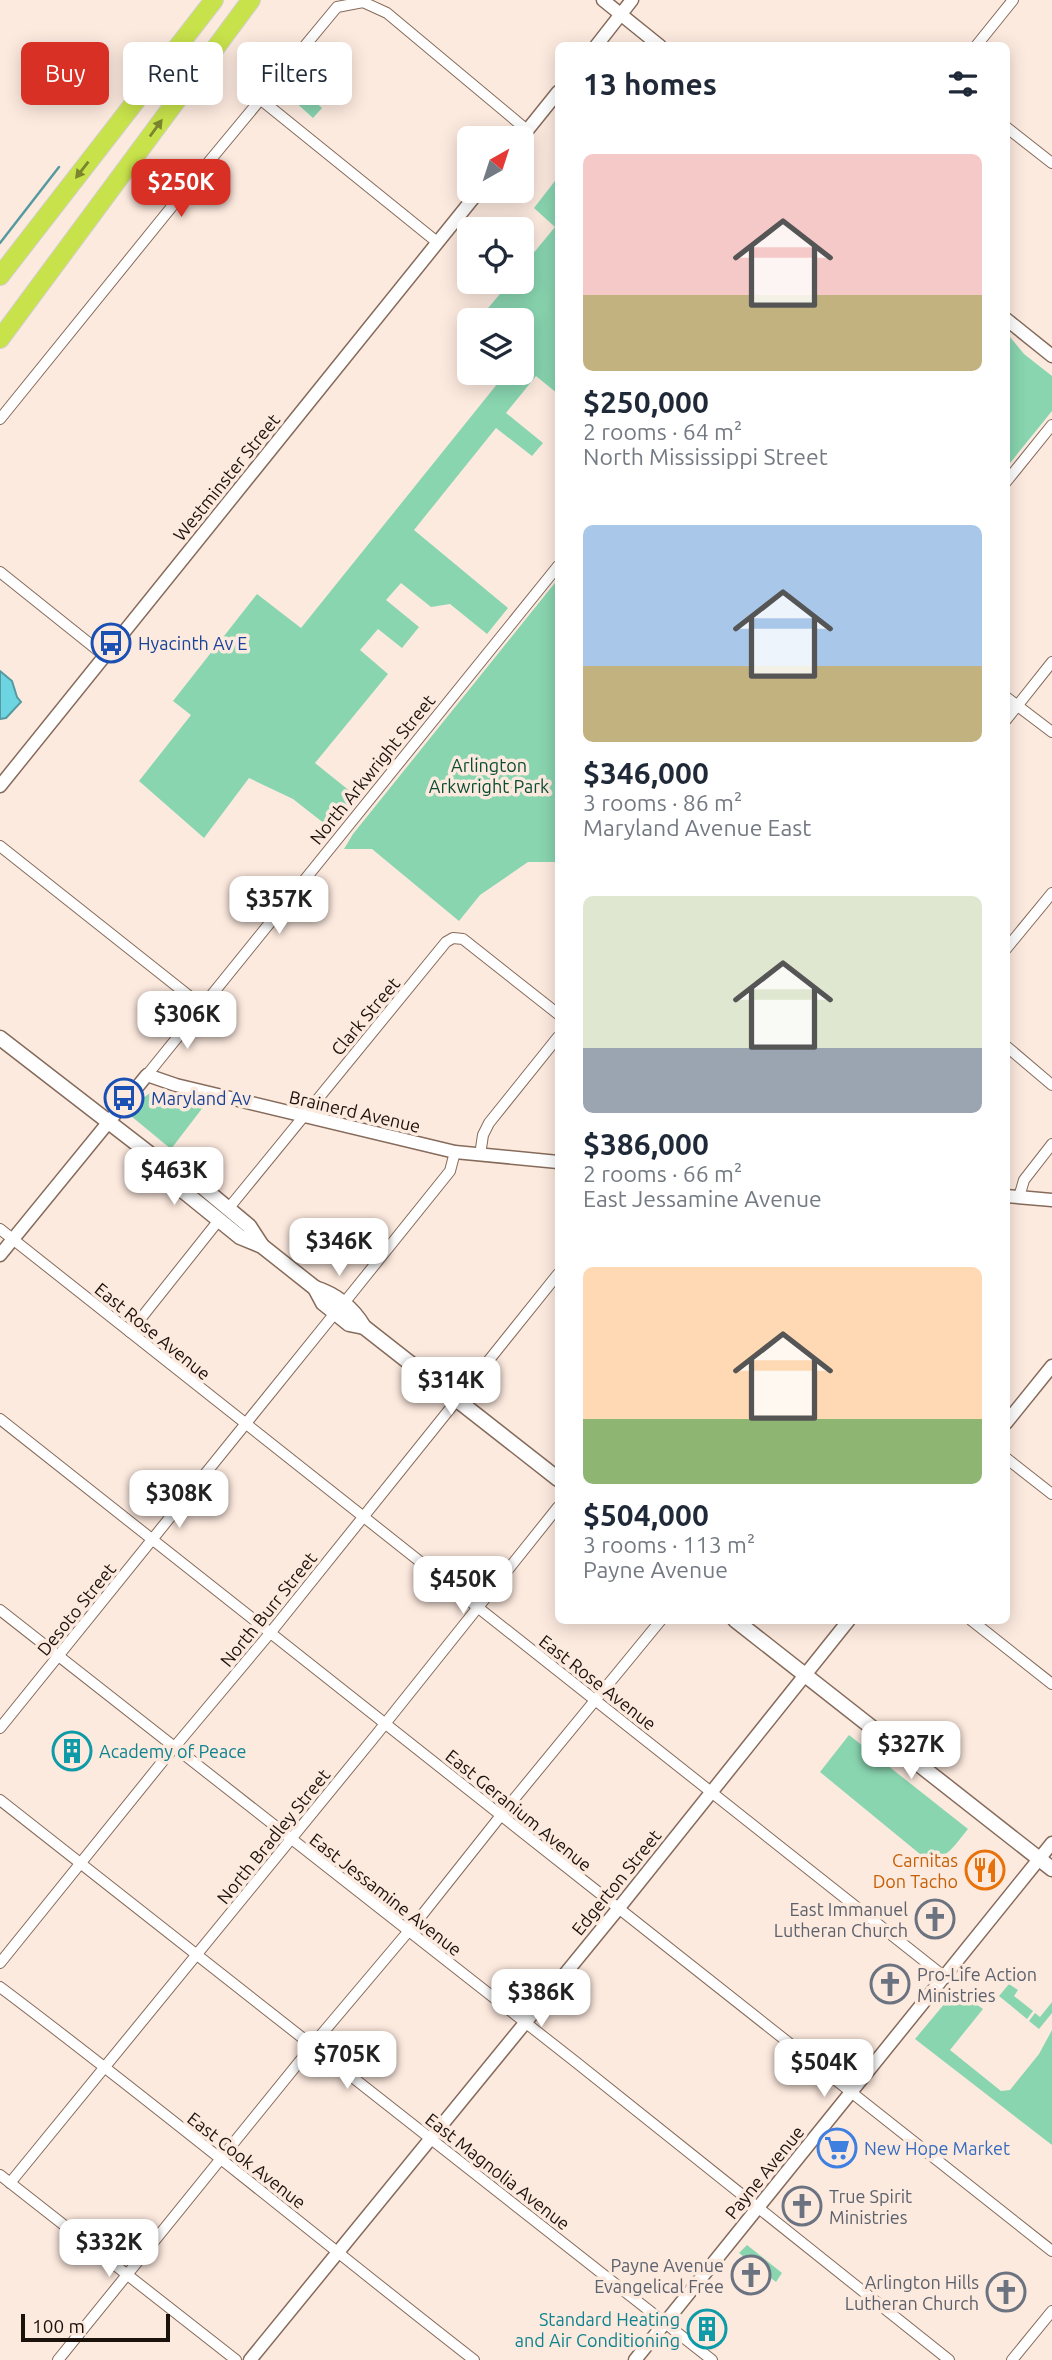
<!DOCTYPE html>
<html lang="en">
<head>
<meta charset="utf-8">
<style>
  body { margin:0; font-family:Ubuntu,sans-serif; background:#f6f6f7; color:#1f2937; height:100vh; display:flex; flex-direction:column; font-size:26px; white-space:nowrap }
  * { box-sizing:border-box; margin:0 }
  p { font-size:23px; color:#747a83 }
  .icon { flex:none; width:38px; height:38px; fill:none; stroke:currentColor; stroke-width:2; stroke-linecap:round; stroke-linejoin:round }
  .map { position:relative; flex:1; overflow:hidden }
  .details { position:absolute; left:555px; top:42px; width:455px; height:1582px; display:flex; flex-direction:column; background:#fff; border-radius:10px; box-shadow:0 4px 18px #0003 }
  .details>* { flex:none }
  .banner { position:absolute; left:21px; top:42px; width:429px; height:63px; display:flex; gap:14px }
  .needle { width:46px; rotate:39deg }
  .fabs { position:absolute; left:457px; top:126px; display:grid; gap:14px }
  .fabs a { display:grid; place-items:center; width:77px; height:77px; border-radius:10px; background:#fff; box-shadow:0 4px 18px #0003; font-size:35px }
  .scale { position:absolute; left:21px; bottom:18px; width:149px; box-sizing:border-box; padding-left:7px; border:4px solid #1c120c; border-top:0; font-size:19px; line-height:24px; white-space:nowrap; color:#1c120c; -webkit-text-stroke:5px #fdeadf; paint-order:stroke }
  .price { position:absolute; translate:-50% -60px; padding:0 16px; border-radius:14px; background:#fff; color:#222; font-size:23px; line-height:46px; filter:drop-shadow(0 2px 4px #0008) }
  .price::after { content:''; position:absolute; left:50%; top:42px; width:21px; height:16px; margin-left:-10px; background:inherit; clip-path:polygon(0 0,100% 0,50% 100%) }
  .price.active { background:#d93025; color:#fff }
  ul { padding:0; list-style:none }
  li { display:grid; align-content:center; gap:14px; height:371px; padding:0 28px }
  li span { display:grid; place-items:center; height:217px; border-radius:10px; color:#555 }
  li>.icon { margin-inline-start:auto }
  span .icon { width:126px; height:126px; fill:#fffc; stroke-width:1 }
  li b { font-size:30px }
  h2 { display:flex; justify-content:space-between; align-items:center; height:84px; padding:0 28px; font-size:30px }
  .chip { padding:0 24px; border-radius:10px; background:#fff; box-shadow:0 4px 18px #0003; font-size:24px; line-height:63px }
  .chip.active { background:#d93025; color:#fff }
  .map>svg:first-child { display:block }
  .green { fill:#89d5b0 }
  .water { fill:#6dd5e1; stroke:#559aa1; stroke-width:2 }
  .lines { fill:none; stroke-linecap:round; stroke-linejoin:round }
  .stream { stroke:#559aa1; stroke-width:2.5 }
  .minor-casing { stroke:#866b5b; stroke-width:12 }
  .tertiary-casing { stroke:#866b5b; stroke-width:15 }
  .secondary-casing { stroke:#866b5b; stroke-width:17 }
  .motorway-casing { stroke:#d2d0ce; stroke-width:20 }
  .minor { stroke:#fff; stroke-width:10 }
  .tertiary { stroke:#fff; stroke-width:12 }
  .secondary { stroke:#fff; stroke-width:14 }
  .motorway { stroke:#c8e24b; stroke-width:18 }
  .oneway { fill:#7b842f }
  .labels { text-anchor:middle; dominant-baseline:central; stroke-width:7; stroke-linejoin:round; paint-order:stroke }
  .street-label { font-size:18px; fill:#1c120c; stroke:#fdeadf }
  .transit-label { font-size:18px; fill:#164399; stroke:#fdeadf; text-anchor:start }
  .park-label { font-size:18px; fill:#094d34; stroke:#fdeadf }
  .culture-label { font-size:18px; fill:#0d838f; stroke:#fdeadf; text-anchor:start }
  .food-label { font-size:18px; fill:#c56008; stroke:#fdeadf; text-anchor:end }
  .worship-label { font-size:18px; fill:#5b616d; stroke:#fdeadf; text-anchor:end }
  .shop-label { font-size:18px; fill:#366cbe; stroke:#fdeadf; text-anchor:start }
</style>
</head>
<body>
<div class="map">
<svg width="1052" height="2360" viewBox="0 0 1052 2360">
  <rect width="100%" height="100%" fill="#fdeadf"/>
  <g class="green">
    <path d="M302 90 322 108 313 118 293 100Z"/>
    <path d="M558 177V394L536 376 506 413 543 443 532 456 496 428 414 530 508 608 487 634 450 604 431 607 401 583 386 600 419 627 402 648 378 629 360 650 388 674 315 763 356 796 330 828 293 799 249 778 204 838 139 781 191 715 173 701 257 594 301 628 506 373H522V320H478L510 282H522V267L555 227 534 208Z"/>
    <path d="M1006 332 1024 354 1052 376V411L1006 468Z"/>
    <path d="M558 579V862H528L480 895 459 921 372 849H344L353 834Z"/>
    <path d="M150 1093 204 1106 171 1149 131 1116 143 1098Z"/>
    <path d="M849 1735 968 1829C957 1842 945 1863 926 1859L820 1772Z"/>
    <path d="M1009 1984 1018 1990 1014 1996 1033 2011 1027 2019 999 1996Z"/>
    <path d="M956 1990 983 2009 950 2050 1001 2091 1010 2090 1039 2054 1052 2030V2145L915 2039Z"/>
    <path d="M1052 2002V2013L1039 2029 1029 2021 1035 2013 1040 2017Z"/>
    <path d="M747 2245 782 2273 776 2282 739 2253Z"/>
  </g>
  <path class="water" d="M0 671 12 681 17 697 21 702 6 718 0 719Z"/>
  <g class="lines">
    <path class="stream" d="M0 243 59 167"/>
    <defs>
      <g id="minor">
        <path d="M976 46 1013 0"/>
        <path d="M260 99 437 242"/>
        <path d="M1006 127 1052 163"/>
        <path d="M0 419 178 199 337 7 363 2 387 13 527 130"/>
        <path d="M1006 482 1052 425"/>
        <path d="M0 572 105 656"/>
        <path d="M1006 697 1052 732"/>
        <path d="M1006 720 1052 662"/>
        <path d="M0 846 203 1007"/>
        <path d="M1006 949 1052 893"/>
        <path d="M1006 1046 1052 1085"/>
        <path d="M147 1075 558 566"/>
        <path d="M480 1155 483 1135 489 1123 558 1037"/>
        <path d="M1019 1197 1024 1180 1052 1144"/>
        <path d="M228 1209 446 942 453 938 463 939 558 1014"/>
        <path d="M0 1229 946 1978"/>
        <path d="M344 1303 450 1171 455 1152"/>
        <path d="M130 1332 219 1220"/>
        <path d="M0 1419 1052 2251"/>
        <path d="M1006 1458 1052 1494"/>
        <path d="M0 1610 577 2063 949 2360"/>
        <path d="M971 1620 1052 1684"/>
        <path d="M0 1728 335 1313"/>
        <path d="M0 1800 712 2360"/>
        <path d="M0 1963 167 1756 271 1632 558 1274"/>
        <path d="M0 1987C161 2108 315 2236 474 2360"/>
        <path d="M0 2175 236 2360"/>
        <path d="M10 2183 376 1735 558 1507"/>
        <path d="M58 2360 321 2035 418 1920 510 1804 661 1620"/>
        <path d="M1012 2360 1052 2311"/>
      </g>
      <g id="tertiary">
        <path d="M603 0 660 46"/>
        <path d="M596 46 632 0"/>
        <path d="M521 138 558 92"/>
        <path d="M1006 319 1052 356"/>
        <path d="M0 786 479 191"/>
        <path d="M1006 1196 1052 1200"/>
        <path d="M0 1255 147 1075 176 1085 455 1152 558 1162"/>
        <path d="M1006 1423 1052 1366"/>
        <path d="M250 2360 618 1909 849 1620"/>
        <path d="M635 2360C774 2187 913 2016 1052 1843"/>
      </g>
      <g id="secondary">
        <path d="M0 1038 163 1164 188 1175 249 1226 262 1246"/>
        <path d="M163 1164 177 1186 240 1237 262 1246 315 1288 323 1303 349 1324 364 1327"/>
        <path d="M315 1288C337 1295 352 1307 364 1327L558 1479"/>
        <path d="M735 1620 1052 1869"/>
      </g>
      <g id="motorway">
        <path d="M0 276 214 0"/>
        <path d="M0 339 251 0"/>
      </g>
    </defs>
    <use href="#minor" class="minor-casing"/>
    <use href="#tertiary" class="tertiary-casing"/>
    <use href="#secondary" class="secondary-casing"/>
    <use href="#motorway" class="motorway-casing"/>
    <use href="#minor" class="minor"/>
    <use href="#tertiary" class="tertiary"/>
    <use href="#secondary" class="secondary"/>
    <use href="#motorway" class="motorway"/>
  </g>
  <defs><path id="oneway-solid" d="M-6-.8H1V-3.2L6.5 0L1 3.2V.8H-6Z" transform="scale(1.75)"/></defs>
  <g class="oneway">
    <use href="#oneway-solid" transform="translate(156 128) rotate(-54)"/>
    <use href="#oneway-solid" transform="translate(82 170) rotate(128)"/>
  </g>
  <defs>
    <symbol id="bus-ring" viewBox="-11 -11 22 22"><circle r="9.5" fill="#fdeadf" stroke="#1a4fb4" stroke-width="1.5"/><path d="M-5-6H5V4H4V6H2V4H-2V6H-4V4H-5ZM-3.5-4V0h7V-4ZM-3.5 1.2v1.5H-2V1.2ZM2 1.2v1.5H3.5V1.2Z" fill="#1a4fb4"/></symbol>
    <symbol id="building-ring" viewBox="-11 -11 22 22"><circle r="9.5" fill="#fdeadf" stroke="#0f9aa8" stroke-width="1.5"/><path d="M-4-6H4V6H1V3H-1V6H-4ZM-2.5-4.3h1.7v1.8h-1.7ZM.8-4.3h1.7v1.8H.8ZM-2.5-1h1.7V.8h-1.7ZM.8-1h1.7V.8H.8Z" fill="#0f9aa8"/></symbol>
    <symbol id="restaurant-ring" viewBox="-11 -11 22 22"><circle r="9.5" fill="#fdeadf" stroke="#e8710a" stroke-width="1.5"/><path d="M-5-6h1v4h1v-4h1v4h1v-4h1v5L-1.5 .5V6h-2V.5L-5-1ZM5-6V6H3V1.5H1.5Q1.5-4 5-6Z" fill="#e8710a"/></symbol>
    <symbol id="church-ring" viewBox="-11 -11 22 22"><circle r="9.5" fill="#fdeadf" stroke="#6b7280" stroke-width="1.5"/><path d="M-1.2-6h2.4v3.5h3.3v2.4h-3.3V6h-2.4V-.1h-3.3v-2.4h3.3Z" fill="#6b7280"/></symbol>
    <symbol id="supermarket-ring" viewBox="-11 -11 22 22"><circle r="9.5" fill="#fdeadf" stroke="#3f7fe0" stroke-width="1.5"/><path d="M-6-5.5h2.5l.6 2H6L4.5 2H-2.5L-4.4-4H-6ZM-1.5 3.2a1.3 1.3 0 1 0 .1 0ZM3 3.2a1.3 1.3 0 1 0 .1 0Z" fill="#3f7fe0"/></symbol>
  </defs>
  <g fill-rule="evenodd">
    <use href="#bus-ring" x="89" y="621" width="44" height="44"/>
    <use href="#bus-ring" x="102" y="1076" width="44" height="44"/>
    <use href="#building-ring" x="50" y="1729" width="44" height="44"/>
    <use href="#restaurant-ring" x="963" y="1848" width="44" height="44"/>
    <use href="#church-ring" x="913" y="1897" width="44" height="44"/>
    <use href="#church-ring" x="868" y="1962" width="44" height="44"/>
    <use href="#supermarket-ring" x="815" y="2126" width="44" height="44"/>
    <use href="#church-ring" x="780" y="2184" width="44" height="44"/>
    <use href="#church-ring" x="729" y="2253" width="44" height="44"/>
    <use href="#church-ring" x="984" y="2270" width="44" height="44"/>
    <use href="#building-ring" x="685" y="2307" width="44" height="44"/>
  </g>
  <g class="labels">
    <g class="street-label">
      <text transform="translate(226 477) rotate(-51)">Westminster Street</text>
      <text transform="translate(372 769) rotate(-51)">North Arkwright Street</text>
      <text transform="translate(365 1016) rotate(-50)">Clark Street</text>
      <text transform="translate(355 1111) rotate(13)">Brainerd Avenue</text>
      <text transform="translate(153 1331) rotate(39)">East Rose Avenue</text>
      <text transform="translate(76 1609) rotate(-51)">Desoto Street</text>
      <text transform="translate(268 1609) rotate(-51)">North Burr Street</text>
      <text transform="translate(598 1682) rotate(38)">East Rose Avenue</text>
      <text transform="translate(519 1810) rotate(39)">East Geranium Avenue</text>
      <text transform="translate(273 1836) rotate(-51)">North Bradley Street</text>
      <text transform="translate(616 1882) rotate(-51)">Edgerton Street</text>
      <text transform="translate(386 1894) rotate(38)">East Jessamine Avenue</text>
      <text transform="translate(247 2160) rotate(38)">East Cook Avenue</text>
      <text transform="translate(498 2171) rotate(38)">East Magnolia Avenue</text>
      <text transform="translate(764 2172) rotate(-51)">Payne Avenue</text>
    </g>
    <g class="transit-label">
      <text x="138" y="643">Hyacinth Av E</text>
      <text x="151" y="1098">Maryland Av</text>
    </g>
    <g class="park-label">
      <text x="489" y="765">Arlington<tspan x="489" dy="21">Arkwright Park</tspan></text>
    </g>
    <g class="culture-label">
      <text x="99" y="1751">Academy of Peace</text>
      <text x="680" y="2319" text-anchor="end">Standard Heating<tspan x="680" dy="21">and Air Conditioning</tspan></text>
    </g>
    <g class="food-label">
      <text x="958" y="1860">Carnitas<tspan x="958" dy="21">Don Tacho</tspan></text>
    </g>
    <g class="worship-label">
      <text x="908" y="1909">East Immanuel<tspan x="908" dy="21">Lutheran Church</tspan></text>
      <text x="917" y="1974" text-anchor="start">Pro-Life Action<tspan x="917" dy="21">Ministries</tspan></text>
      <text x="829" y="2196" text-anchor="start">True Spirit<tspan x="829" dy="21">Ministries</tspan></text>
      <text x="724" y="2265">Payne Avenue<tspan x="724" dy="21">Evangelical Free</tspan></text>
      <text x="979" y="2282">Arlington Hills<tspan x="979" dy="21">Lutheran Church</tspan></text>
    </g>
    <g class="shop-label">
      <text x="864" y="2148">New Hope Market</text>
    </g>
  </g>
</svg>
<div class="fabs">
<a><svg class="needle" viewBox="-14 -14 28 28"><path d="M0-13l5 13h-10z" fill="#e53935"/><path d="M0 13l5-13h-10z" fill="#747a83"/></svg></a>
<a><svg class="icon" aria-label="locate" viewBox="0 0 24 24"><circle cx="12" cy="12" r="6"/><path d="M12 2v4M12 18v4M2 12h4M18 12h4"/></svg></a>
<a><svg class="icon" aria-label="layers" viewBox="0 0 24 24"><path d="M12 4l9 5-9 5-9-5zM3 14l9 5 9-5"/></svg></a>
</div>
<div class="scale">100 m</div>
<b class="price active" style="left:181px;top:219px">$250K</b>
<b class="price" style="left:279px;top:936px">$357K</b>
<b class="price" style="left:187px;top:1051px">$306K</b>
<b class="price" style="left:174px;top:1207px">$463K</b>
<b class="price" style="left:339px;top:1278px">$346K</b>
<b class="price" style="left:451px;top:1417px">$314K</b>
<b class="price" style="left:179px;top:1530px">$308K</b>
<b class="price" style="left:463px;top:1616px">$450K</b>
<b class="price" style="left:911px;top:1781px">$327K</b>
<b class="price" style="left:541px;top:2029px">$386K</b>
<b class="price" style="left:347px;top:2091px">$705K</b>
<b class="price" style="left:824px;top:2099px">$504K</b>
<b class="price" style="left:109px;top:2279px">$332K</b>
<div class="banner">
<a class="chip active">Buy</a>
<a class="chip">Rent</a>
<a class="chip">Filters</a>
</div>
<section class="details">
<h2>13 homes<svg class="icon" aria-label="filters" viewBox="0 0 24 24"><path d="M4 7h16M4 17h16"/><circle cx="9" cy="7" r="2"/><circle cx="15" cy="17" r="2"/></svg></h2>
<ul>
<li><span style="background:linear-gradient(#f6c9c9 65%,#c2b280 0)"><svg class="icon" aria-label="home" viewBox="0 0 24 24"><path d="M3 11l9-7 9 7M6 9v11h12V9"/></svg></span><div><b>$250,000</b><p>2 rooms · 64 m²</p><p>North Mississippi Street</p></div></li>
<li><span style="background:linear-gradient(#a9c7e8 65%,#c2b280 0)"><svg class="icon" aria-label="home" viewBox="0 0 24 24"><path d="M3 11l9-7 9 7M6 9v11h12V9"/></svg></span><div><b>$346,000</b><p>3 rooms · 86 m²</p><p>Maryland Avenue East</p></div></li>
<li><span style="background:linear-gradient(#dfe7d0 70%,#9aa5b1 0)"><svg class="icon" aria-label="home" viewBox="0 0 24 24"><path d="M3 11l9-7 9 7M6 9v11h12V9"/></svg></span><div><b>$386,000</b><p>2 rooms · 66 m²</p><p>East Jessamine Avenue</p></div></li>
<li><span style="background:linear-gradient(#ffd9b3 70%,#8fb573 0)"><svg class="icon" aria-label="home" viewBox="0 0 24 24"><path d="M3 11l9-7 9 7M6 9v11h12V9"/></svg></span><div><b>$504,000</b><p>3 rooms · 113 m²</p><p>Payne Avenue</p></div></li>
</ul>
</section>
</div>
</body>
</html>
